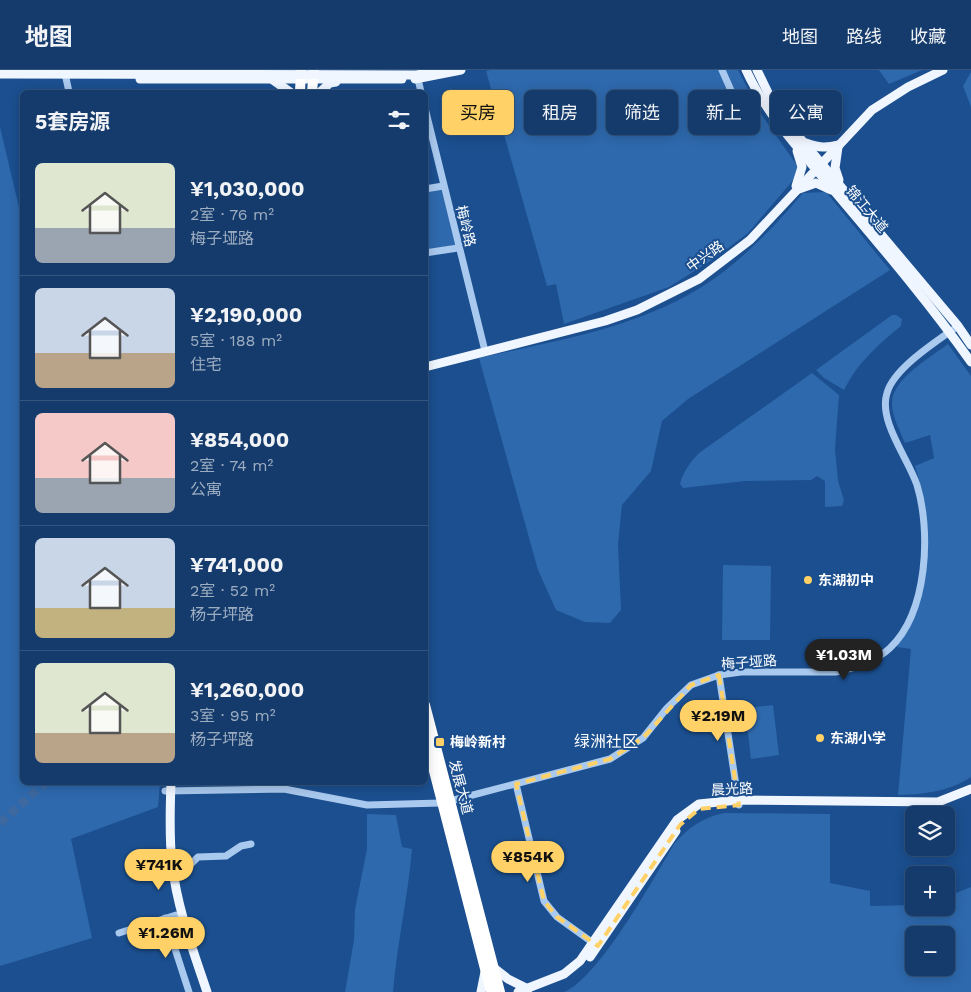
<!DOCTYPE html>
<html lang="zh">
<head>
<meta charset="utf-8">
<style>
  body { margin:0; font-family:"Work Sans","Noto Sans SC",sans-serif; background:#214673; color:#f1f3f6; height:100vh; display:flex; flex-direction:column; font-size:19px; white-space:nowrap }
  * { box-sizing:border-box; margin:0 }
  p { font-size:16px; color:#9dadc1 }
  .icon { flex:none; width:28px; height:28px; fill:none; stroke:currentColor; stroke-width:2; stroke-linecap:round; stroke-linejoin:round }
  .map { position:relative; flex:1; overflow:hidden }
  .drawer { position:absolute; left:20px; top:20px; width:408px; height:695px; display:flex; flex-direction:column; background:#143b6b; border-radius:8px; box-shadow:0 2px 12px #0003,0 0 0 1px #33557e }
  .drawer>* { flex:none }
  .guide { position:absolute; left:442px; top:20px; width:452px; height:45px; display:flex; gap:10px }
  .buttons { position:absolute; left:905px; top:736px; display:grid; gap:10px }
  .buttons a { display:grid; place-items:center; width:50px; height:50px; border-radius:8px; background:#143b6b; box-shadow:0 2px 12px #0003,0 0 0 1px #33557e; font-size:25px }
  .price { position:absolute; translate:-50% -42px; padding:0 11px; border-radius:18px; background:#ffd166; color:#111; font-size:16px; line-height:32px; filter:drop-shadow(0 1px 2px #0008) }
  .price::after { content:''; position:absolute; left:50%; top:30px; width:15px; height:11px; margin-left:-8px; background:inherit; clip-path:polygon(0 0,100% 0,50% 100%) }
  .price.current { background:#222; color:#fff }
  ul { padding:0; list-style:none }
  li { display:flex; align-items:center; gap:15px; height:125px; padding:0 15px }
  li+li { border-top:1px solid #33557e }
  li span { display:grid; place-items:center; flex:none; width:140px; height:100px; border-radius:8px; color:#555 }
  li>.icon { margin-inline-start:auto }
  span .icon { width:60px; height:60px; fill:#fffc; stroke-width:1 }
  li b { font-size:21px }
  h2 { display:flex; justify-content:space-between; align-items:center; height:60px; padding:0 15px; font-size:21px }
  .tag { padding:0 18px; border-radius:8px; background:#143b6b; box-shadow:0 2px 12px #0003,0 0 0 1px #33557e; font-size:18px; line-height:45px }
  .tag.current { background:#ffd166; color:#111 }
  header { display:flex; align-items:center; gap:30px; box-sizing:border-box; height:70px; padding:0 25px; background:#143b6b; border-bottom:1px solid #33557e }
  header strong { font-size:24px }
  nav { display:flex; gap:28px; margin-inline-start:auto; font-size:18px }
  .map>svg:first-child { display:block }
  .green { fill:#2e69ad; fill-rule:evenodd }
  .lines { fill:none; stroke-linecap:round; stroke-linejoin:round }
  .major-tunnel { stroke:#3d69a0; stroke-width:9; stroke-dasharray:9 4.5; stroke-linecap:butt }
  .minor { stroke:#a9c9ee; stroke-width:7 }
  .major { stroke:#f0f6ff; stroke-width:9 }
  .highway { stroke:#fff; stroke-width:10 }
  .major-bridge { stroke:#f0f6ff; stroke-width:9 }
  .marked { fill:none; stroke:#ffd166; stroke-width:4; stroke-dasharray:10 6; stroke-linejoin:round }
  .poi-dot { fill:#ffd166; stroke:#1b4f8f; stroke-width:2 }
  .labels { text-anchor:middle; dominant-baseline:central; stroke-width:4; stroke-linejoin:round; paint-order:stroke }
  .street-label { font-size:14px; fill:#fff; stroke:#1b4f8f }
  .poi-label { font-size:14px; font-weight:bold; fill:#fff; stroke:#1b4f8f; text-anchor:start }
  .quarter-label { font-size:16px; fill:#fff; stroke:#1b4f8f }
</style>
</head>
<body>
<header>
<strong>地图</strong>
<nav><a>地图</a><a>路线</a><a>收藏</a></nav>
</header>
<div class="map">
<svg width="971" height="922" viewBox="0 0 971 922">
  <rect width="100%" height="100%" fill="#1b4f8f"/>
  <g class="green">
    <path d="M491 0H738L761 44 801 101 748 163 712 190 669 217 564 254 556 214 547 216 486 1Z"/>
    <path d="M879 0H922L889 14Z"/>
    <path d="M971 2V37L963 16Z"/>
    <path d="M0 57 22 150V712L160 713 158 737 71 769 92 868 0 896Z"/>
    <path d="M441 119 456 175 425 180V122Z"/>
    <path d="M826 122 890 200 688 329 662 351 651 401 622 435 618 474 621 540 610 553 585 552 556 540 538 500 479 288C554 271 633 259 700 218 738 195 775 156 803 123Z"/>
    <path d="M892 245H896L902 249 901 256C878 275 858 292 844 320L824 308 816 300Z"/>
    <path d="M948 274 971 306V707C948 722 925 724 898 725L911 579 897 577C933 516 936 462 915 396L934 388 930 365 905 373C900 361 891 344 892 332 893 308 931 287 948 274Z"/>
    <path d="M812 303 839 325 835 379 838 411 844 430 842 436 825 437V411L817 406 811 410 745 411 683 418 680 414C683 402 691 391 699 383Z"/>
    <path d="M723 495 771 496 770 570H722Z"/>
    <path d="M773 635 779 685 751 689 745 638Z"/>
    <path d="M724 743 830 744V813L870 821V836L914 835V838H946V827L971 817V922H564C599 908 654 808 674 774 689 757 702 748 724 743ZM914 865H946V898H914Z"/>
    <path d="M367 744 396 745 402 777 412 779C408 827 397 874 393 922H345L354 870 355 839 367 779Z"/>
  </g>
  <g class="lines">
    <path class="major-tunnel" d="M0 753 46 712"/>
    <g class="minor">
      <path d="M722 0 737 34"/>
      <path d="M66 8 69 22"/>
      <path d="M418 9 421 22"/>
      <path d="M425 38 485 281"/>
      <path d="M425 119 443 116"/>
      <path d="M425 183 458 178"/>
      <path d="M719 605 739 735"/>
      <path d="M516 714 544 831 557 847 596 875"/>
      <path d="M165 721 284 719 367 735 441 733"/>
      <path d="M450 731 610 689 643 668 667 638 691 615 719 605 741 602H836C856 598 875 592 890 578 928 542 931 461 917 415 908 388 878 351 887 323 894 298 937 271 958 256"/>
      <path d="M173 802 185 800 198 787 226 786 241 776 251 774"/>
      <path d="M165 848 189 922"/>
      <path d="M119 863 176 845"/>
    </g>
    <g class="major">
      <path d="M746 0C766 44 800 80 831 117 879 174 928 231 971 292"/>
      <path d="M757 0 771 29 799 67 958 256 971 275"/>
      <path d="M140 9H402"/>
      <path d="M415 9 461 0"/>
      <path d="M273 10 290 22"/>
      <path d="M320 22 330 13 336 12"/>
      <path d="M806 73C819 78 826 78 839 75"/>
      <path d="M838 77 835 98 839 110"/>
      <path d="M796 116 802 97 797 81"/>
      <path d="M799 119 816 113 831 120"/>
      <path d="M425 297 605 251 637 240 699 209 750 170 872 40 908 17 943 0"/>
      <path d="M171 712C170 739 169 767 172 793 177 838 193 880 207 922"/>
      <path d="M590 887 676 761"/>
      <path d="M494 898 508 909 528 919"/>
      <path d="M481 922 485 902"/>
      <path d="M518 922 564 904 580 891 677 750 699 734 738 730 938 732 971 719"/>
    </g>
    <g class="highway">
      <path d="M300 22 301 0"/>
      <path d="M312 22 314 0"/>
      <path d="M425 635 500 922"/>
      <path d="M425 666 491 922"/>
    </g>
    <path class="major-bridge" d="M0 4 417 5 438 0"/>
  </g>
  <path class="marked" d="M719 605 739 735 699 739 680 755 598 876 557 847 544 831 516 714 610 689 643 668 691 615Z"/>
  <g class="poi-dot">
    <circle cx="808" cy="510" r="5"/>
    <circle cx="820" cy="668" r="5"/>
    <rect x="435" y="667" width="10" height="10" rx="2.5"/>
  </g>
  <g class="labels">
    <g class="street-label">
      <text transform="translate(867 139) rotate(50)">锦江大道</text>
      <text transform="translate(466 156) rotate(76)">梅岭路</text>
      <text transform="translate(705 186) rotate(-35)">中兴路</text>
      <text transform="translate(749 592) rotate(-4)">梅子垭路</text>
      <text transform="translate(461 717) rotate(75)">发展大道</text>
      <text transform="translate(732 719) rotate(-3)">晨光路</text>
    </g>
    <g class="poi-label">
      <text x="818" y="510">东湖初中</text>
      <text x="830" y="668">东湖小学</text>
      <text x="450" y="672">梅岭新村</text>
    </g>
    <g class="quarter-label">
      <text x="606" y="671">绿洲社区</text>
    </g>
  </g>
</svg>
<div class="buttons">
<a><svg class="icon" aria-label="layers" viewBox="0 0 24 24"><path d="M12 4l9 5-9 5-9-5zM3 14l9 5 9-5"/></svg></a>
<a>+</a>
<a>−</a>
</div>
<b class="price current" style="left:844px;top:611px">¥1.03M</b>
<b class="price" style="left:718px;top:672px">¥2.19M</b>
<b class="price" style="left:528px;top:813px">¥854K</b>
<b class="price" style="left:159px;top:821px">¥741K</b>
<b class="price" style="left:166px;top:889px">¥1.26M</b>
<div class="guide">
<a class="tag current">买房</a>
<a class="tag">租房</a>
<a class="tag">筛选</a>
<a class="tag">新上</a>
<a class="tag">公寓</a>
</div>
<section class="drawer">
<h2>5套房源<svg class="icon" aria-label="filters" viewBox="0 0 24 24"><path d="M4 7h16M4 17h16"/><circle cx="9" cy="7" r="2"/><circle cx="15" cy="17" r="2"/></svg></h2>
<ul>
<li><span style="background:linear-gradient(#dfe7d0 65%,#9aa5b1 0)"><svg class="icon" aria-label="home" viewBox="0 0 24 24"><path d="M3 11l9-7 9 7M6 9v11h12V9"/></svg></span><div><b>¥1,030,000</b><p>2室 · 76 m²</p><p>梅子垭路</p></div></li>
<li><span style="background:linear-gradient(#c9d6e8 65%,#b9a48a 0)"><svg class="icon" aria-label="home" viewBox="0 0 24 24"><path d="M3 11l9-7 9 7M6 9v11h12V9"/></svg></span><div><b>¥2,190,000</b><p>5室 · 188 m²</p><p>住宅</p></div></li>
<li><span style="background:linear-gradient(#f6c9c9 65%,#9aa5b1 0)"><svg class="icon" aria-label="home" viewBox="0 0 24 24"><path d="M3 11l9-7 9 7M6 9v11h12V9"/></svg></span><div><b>¥854,000</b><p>2室 · 74 m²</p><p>公寓</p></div></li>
<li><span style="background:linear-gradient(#c9d6e8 70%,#c2b280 0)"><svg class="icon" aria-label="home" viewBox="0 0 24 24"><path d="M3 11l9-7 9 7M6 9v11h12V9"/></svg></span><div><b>¥741,000</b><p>2室 · 52 m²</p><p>杨子坪路</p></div></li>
<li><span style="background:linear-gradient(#dfe7d0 70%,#b9a48a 0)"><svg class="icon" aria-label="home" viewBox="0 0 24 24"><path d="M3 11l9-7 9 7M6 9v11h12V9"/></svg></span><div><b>¥1,260,000</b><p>3室 · 95 m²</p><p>杨子坪路</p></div></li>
</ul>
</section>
</div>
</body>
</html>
